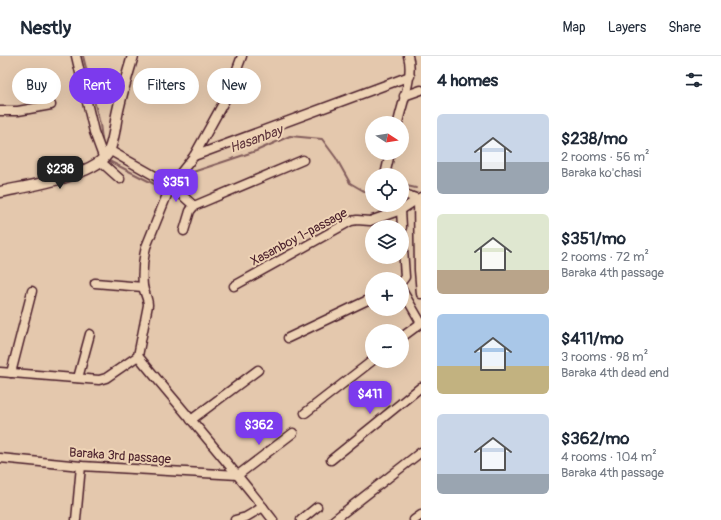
<!DOCTYPE html>
<html lang="en">
<head>
<meta charset="utf-8">
<style>
  body { margin:0; font-family:Pangolin,sans-serif; background:#f6f6f7; color:#1f2937; height:100vh; display:flex; flex-direction:column; font-size:15px; white-space:nowrap }
  * { box-sizing:border-box; margin:0 }
  p { font-size:13px; color:#747a83 }
  .icon { flex:none; width:22px; height:22px; fill:none; stroke:currentColor; stroke-width:2; stroke-linecap:round; stroke-linejoin:round }
  .map { position:relative; flex:1; overflow:hidden }
  .sheet { display:flex; flex-direction:column; background:#fff; width:300px }
  .sheet>* { flex:none }
  .hud { position:absolute; left:12px; top:12px; width:349px; height:36px; display:flex; gap:8px }
  .needle { width:26px; rotate:102deg }
  .controls { position:absolute; left:365px; top:60px; display:grid; gap:8px }
  .controls a { display:grid; place-items:center; width:44px; height:44px; border-radius:50%; background:#fff; box-shadow:0 4px 16px #0002; font-size:20px }
  .price { position:absolute; translate:-50% -34px; padding:0 9px; border-radius:8px; background:#7c3aed; color:#fff; font-size:13px; line-height:26px; filter:drop-shadow(0 1px 2px #0008) }
  .price::after { content:''; position:absolute; left:50%; top:24px; width:12px; height:9px; margin-left:-6px; background:inherit; clip-path:polygon(0 0,100% 0,50% 100%) }
  .price.active { background:#222; color:#fff }
  ul { padding:0; list-style:none }
  li { display:flex; align-items:center; gap:12px; height:100px; padding:0 16px }
  li span { display:grid; place-items:center; flex:none; width:112px; height:80px; border-radius:6px; color:#555 }
  li>.icon { margin-inline-start:auto }
  span .icon { width:48px; height:48px; fill:#fffc; stroke-width:1 }
  li b { font-size:17px }
  h2 { display:flex; justify-content:space-between; align-items:center; height:48px; padding:0 16px; font-size:17px }
  .chip { padding:0 14px; border-radius:18px; background:#fff; box-shadow:0 4px 16px #0002; font-size:14px; line-height:36px }
  .chip.active { background:#7c3aed; color:#fff }
  header { display:flex; align-items:center; gap:24px; box-sizing:border-box; height:56px; padding:0 20px; background:#fff; border-bottom:1px solid #e0e1e3 }
  header strong { font-size:19px }
  nav { display:flex; gap:22px; margin-inline-start:auto; font-size:14px }
  main { display:flex; flex:1; min-height:0 }
  .map>svg:first-child { display:block }
  .lines { fill:none; stroke-linecap:round; stroke-linejoin:round }
  .stream { stroke:#835d5b; stroke-width:2 }
  .minor-casing { stroke:#4a1f2b; stroke-width:11 }
  .major-casing { stroke:#4a1f2b; stroke-width:13 }
  .minor { stroke:#eed3b5; stroke-width:8 }
  .major { stroke:#eed3b5; stroke-width:10 }
  .labels { text-anchor:middle; dominant-baseline:central; stroke-width:4; stroke-linejoin:round; paint-order:stroke }
  .street-label { font-size:13px; fill:#4a1f2b; stroke:#eed3b5 }
  .water-label { font-size:14px; font-style:italic; fill:#62393f; stroke:#eed3b5 }
</style>
</head>
<body>
<header>
<strong>Nestly</strong>
<nav><a>Map</a><a>Layers</a><a>Share</a></nav>
</header>
<main>
<div class="map">
<svg width="421" height="464" viewBox="0 0 421 464">
  <rect width="100%" height="100%" fill="#e4c8ad"/>
  <filter id="ink" filterUnits="userSpaceOnUse"><feTurbulence type="fractalNoise" baseFrequency=".025" numOctaves="2"/><feDisplacementMap in="SourceGraphic" scale="8" xChannelSelector="R" yChannelSelector="G"/><feConvolveMatrix kernelMatrix="1 2 1 2 8 2 1 2 1" color-interpolation-filters="sRGB"/></filter>
  <g filter="url(#ink)">
    <g class="lines">
      <g class="stream">
        <path d="M83 0 100 68 103 91"/>
        <path d="M108 102 109 105 166 134"/>
        <path d="M193 116 256 95 290 80 322 83 336 102 350 127 369 138 372 137"/>
        <path d="M402 129 416 132"/>
      </g>
      <defs>
        <g id="minor">
          <path d="M76 0 94 76 104 103"/>
          <path d="M404 40 421 34"/>
          <path d="M0 55H18L51 49"/>
          <path d="M398 67C402 47 414 19 408 0"/>
          <path d="M109 94 171 129 194 150"/>
          <path d="M194 100 410 20"/>
          <path d="M101 106 120 123"/>
          <path d="M385 119 390 97"/>
          <path d="M402 137 418 143"/>
          <path d="M418 143 419 214 421 238"/>
          <path d="M401 154 402 171"/>
          <path d="M184 175 190 155 194 150 303 104"/>
          <path d="M402 178 405 221 402 225"/>
          <path d="M95 227 143 231"/>
          <path d="M234 230 351 165 357 164 370 165 401 154 421 141"/>
          <path d="M402 234 421 267"/>
          <path d="M402 281 421 267"/>
          <path d="M288 282 372 242"/>
          <path d="M138 300C183 355 230 408 273 464"/>
          <path d="M0 316 99 324 106 322 138 300 148 249C148 242 144 237 143 230 142 218 143 203 146 191L171 129 194 100 226 42 242 0"/>
          <path d="M11 317 32 235"/>
          <path d="M78 322 90 278"/>
          <path d="M305 357 372 305"/>
          <path d="M191 364 258 314"/>
          <path d="M0 402 81 410 238 419 293 377"/>
          <path d="M331 404 421 331"/>
          <path d="M76 464 81 410"/>
          <path d="M235 464 246 461 263 451"/>
          <path d="M301 464 317 451"/>
          <path d="M334 464 421 396"/>
          <path d="M414 464 421 459"/>
        </g>
        <path id="major" d="M0 136C26 130 98 120 109 95 114 84 115 70 117 59 121 39 127 20 133 0"/>
      </defs>
      <use href="#minor" class="minor-casing"/>
      <use href="#major" class="major-casing"/>
      <use href="#minor" class="minor"/>
      <use href="#major" class="major"/>
    </g>
  </g>
  <g class="labels">
    <g class="street-label">
      <text transform="translate(299 181) rotate(-28)">Xasanboy 1-passage</text>
      <text transform="translate(120 400) rotate(4)">Baraka 3rd passage</text>
    </g>
    <g class="water-label">
      <text transform="translate(256 83) rotate(-20)">Hasanbay</text>
    </g>
  </g>
</svg>
<div class="controls">
<a><svg class="needle" viewBox="-14 -14 28 28"><path d="M0-13l5 13h-10z" fill="#e53935"/><path d="M0 13l5-13h-10z" fill="#747a83"/></svg></a>
<a><svg class="icon" aria-label="locate" viewBox="0 0 24 24"><circle cx="12" cy="12" r="6"/><path d="M12 2v4M12 18v4M2 12h4M18 12h4"/></svg></a>
<a><svg class="icon" aria-label="layers" viewBox="0 0 24 24"><path d="M12 4l9 5-9 5-9-5zM3 14l9 5 9-5"/></svg></a>
<a>+</a>
<a>−</a>
</div>
<b class="price active" style="left:60px;top:134px">$238</b>
<b class="price" style="left:176px;top:147px">$351</b>
<b class="price" style="left:370px;top:359px">$411</b>
<b class="price" style="left:259px;top:390px">$362</b>
<div class="hud">
<a class="chip">Buy</a>
<a class="chip active">Rent</a>
<a class="chip">Filters</a>
<a class="chip">New</a>
</div>
</div>
<section class="sheet">
<h2>4 homes<svg class="icon" aria-label="filters" viewBox="0 0 24 24"><path d="M4 7h16M4 17h16"/><circle cx="9" cy="7" r="2"/><circle cx="15" cy="17" r="2"/></svg></h2>
<ul>
<li><span style="background:linear-gradient(#c9d6e8 60%,#9aa5b1 0)"><svg class="icon" aria-label="home" viewBox="0 0 24 24"><path d="M3 11l9-7 9 7M6 9v11h12V9"/></svg></span><div><b>$238/mo</b><p>2 rooms · 56 m²</p><p>Baraka ko'chasi</p></div></li>
<li><span style="background:linear-gradient(#dfe7d0 70%,#b9a48a 0)"><svg class="icon" aria-label="home" viewBox="0 0 24 24"><path d="M3 11l9-7 9 7M6 9v11h12V9"/></svg></span><div><b>$351/mo</b><p>2 rooms · 72 m²</p><p>Baraka 4th passage</p></div></li>
<li><span style="background:linear-gradient(#a9c7e8 65%,#c2b280 0)"><svg class="icon" aria-label="home" viewBox="0 0 24 24"><path d="M3 11l9-7 9 7M6 9v11h12V9"/></svg></span><div><b>$411/mo</b><p>3 rooms · 98 m²</p><p>Baraka 4th dead end</p></div></li>
<li><span style="background:linear-gradient(#c9d6e8 75%,#9aa5b1 0)"><svg class="icon" aria-label="home" viewBox="0 0 24 24"><path d="M3 11l9-7 9 7M6 9v11h12V9"/></svg></span><div><b>$362/mo</b><p>4 rooms · 104 m²</p><p>Baraka 4th passage</p></div></li>
</ul>
</section>
</main>
</body>
</html>
